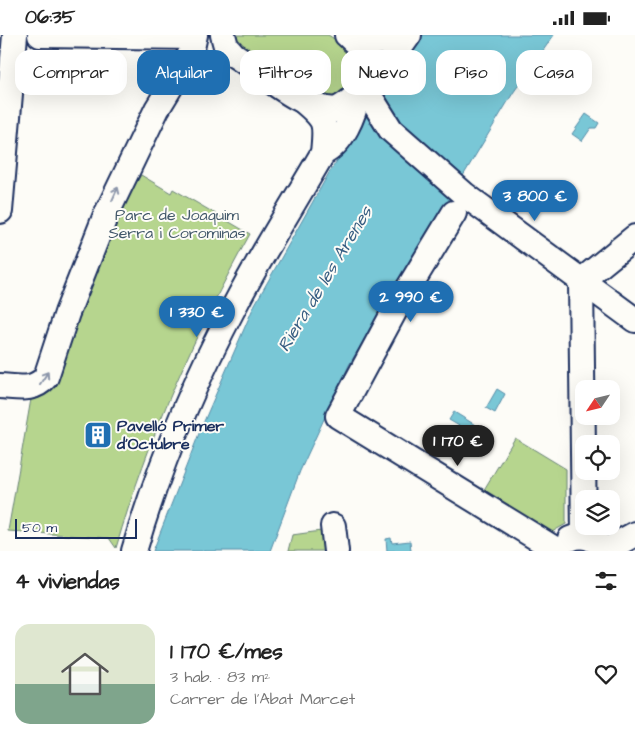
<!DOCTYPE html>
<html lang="es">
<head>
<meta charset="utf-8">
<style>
  body { margin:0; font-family:"Architects Daughter",sans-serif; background:#f2f2f2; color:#222; height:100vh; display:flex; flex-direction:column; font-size:19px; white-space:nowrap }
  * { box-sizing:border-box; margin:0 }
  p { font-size:16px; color:#767676 }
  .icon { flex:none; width:28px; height:28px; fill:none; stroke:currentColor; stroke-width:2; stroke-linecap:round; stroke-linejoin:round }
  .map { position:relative; height:516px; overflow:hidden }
  .sheet { display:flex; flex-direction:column; background:#fff; flex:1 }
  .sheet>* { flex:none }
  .guide { position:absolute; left:15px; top:15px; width:605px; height:45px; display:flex; gap:10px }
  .needle { width:32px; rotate:235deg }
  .buttons { position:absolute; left:575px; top:345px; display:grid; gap:10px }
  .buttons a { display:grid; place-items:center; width:45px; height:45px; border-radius:10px; background:#fff; box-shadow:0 5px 20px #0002; font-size:25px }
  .scale { position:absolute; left:15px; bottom:12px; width:122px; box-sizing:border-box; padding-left:5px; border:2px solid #1b2f5e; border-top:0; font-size:14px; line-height:18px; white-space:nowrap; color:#1b2f5e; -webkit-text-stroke:4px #fdfcf7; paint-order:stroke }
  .price { position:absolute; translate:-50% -42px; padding:0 11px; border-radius:18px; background:#1f6fb2; color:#fff; font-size:16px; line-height:32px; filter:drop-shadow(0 1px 2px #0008) }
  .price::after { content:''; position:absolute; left:50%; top:30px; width:15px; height:11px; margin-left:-8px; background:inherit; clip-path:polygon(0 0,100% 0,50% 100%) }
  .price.on { background:#222; color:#fff }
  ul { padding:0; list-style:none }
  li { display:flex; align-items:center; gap:15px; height:125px; padding:0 15px }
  li span { display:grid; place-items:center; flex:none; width:140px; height:100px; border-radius:15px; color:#555 }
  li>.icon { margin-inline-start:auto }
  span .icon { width:60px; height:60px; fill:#fffc; stroke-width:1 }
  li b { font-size:21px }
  h2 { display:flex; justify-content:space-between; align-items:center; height:60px; padding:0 15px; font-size:21px }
  .pill { padding:0 18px; border-radius:15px; background:#fff; box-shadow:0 5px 20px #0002; font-size:18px; line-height:45px }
  .pill.on { background:#1f6fb2; color:#fff }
  .status { display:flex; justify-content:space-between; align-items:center; height:35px; padding:0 25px; background:#fff; direction:ltr }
  .status svg { height:14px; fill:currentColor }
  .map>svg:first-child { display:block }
  .green { fill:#b6d58e; stroke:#688276 }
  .water { fill:#79c7d6; stroke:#538aa6 }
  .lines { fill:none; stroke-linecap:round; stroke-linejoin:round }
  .minor-casing { stroke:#1b2f5e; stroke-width:28 }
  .minor { stroke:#fdfcf7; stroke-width:24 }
  .oneway { stroke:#8c96aa }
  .labels { text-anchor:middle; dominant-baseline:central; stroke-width:4; stroke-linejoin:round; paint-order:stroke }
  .park-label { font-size:16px; fill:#42586a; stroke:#fdfcf7 }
  .poi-label { font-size:16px; font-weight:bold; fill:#1b2f5e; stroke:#fdfcf7; text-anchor:start }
  .water-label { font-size:18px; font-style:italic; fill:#375d82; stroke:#fdfcf7 }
</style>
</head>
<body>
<div class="status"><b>06:35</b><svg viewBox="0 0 49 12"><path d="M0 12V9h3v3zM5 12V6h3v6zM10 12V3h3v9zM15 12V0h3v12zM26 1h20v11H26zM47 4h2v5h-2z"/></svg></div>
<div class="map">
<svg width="635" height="516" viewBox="0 0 635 516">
  <rect width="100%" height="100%" fill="#fdfcf7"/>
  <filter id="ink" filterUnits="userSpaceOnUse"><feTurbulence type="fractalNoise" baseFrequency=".02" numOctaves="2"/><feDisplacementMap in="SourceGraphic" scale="10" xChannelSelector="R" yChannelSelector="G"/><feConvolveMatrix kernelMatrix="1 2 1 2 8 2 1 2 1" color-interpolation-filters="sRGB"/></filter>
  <g filter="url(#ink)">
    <g class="green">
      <path d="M229 0H328L349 13 359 24 347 61 323 66 235 11Z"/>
      <path d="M141 140 171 158 173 154 250 199C195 298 148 403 116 513L109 503 8 496 31 364H37L55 344 114 185Z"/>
      <path d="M515 403 566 434V489L550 498 482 458Z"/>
      <path d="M321 496 323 516H288L292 500Z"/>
    </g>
    <g class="water">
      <path d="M419 0H554L513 58 349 330 300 436 270 516H153L202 391 254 271 329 138Z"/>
      <path d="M78 25H88V43L79 44Z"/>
      <path d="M586 79 599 88 596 93H591L582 106 572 99Z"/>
      <path d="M497 354 505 359 495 378 486 373Z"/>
      <path d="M454 377 477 391 473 399 449 385Z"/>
      <path d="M391 503 392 508 410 506 411 516H387L386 504Z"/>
    </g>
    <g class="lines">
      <defs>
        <g id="minor">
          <path d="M40 0 193 2"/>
          <path d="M223 0 226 11 234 20C265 39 298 73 336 75 369 58 379 26 347 0"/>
          <path d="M352 4C369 8 381 10 395 0"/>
          <path d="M365 46 371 63 391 95 465 160 635 285"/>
          <path d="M360 57 380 41 409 0"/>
          <path d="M323 118C343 108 354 80 358 60"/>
          <path d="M0 176 15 0"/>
          <path d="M454 178 394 277 338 381 558 516"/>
          <path d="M581 246 584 501"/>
          <path d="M581 246 635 202"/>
          <path d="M0 351C18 352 33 357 46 342L67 278 105 182 157 74 191 18 195 0"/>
          <path d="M333 491 336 516"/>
          <path d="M570 504C584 498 596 503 604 516"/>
          <path d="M134 516C159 431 193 349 235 270 262 218 294 168 323 118 326 87 327 86 302 65"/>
          <path d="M604 516 635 499"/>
        </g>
      </defs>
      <use href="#minor" class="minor-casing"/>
      <use href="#minor" class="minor"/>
    </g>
    <defs><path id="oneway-shaft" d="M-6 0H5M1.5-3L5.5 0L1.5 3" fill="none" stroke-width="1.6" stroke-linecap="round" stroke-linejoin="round" transform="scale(1.25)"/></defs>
    <g class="oneway">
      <use href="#oneway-shaft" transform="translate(115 159) rotate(-66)"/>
      <use href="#oneway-shaft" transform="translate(44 343) rotate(-57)"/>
    </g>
  </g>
  <defs>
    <symbol id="building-square" viewBox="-11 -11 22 22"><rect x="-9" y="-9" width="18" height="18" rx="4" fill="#1f6fb2" stroke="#fdfcf7"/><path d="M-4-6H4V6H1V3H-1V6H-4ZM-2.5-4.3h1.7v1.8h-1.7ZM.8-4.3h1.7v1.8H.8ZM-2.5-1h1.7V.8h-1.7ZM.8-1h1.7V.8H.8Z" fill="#fff"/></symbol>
  </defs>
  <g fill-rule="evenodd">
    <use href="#building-square" x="82" y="384" width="32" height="32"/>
  </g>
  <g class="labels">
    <g class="park-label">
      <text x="177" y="180">Parc de Joaquim<tspan x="177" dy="18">Serra i Corominas</tspan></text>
    </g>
    <g class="poi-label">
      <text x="117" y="391">Pavelló Primer<tspan x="117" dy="18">d'Octubre</tspan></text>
    </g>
    <g class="water-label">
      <text transform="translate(325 244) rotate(-59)">Riera de les Arenes</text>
    </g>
  </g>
</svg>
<div class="buttons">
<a><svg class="needle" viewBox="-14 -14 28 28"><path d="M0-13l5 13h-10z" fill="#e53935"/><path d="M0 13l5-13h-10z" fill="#767676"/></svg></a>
<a><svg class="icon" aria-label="locate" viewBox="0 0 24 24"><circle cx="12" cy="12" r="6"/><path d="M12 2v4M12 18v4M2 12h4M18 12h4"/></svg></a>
<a><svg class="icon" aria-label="layers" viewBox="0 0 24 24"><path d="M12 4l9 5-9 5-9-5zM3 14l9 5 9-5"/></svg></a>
</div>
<div class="scale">50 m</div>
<b class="price" style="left:535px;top:187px">3 800 €</b>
<b class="price" style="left:411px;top:288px">2 990 €</b>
<b class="price" style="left:197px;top:303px">1 330 €</b>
<b class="price on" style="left:458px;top:432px">1 170 €</b>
<div class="guide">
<a class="pill">Comprar</a>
<a class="pill on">Alquilar</a>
<a class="pill">Filtros</a>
<a class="pill">Nuevo</a>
<a class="pill">Piso</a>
<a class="pill">Casa</a>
</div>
</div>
<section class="sheet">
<h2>4 viviendas<svg class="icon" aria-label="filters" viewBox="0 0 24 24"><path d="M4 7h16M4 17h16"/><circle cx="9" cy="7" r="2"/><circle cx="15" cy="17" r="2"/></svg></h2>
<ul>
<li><span style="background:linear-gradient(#dfe7d0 60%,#7fa58c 0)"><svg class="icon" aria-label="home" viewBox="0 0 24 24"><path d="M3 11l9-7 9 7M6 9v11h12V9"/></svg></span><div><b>1 170 €/mes</b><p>3 hab. · 83 m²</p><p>Carrer de l'Abat Marcet</p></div><svg class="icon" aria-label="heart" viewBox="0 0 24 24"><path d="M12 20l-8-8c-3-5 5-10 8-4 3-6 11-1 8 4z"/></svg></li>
</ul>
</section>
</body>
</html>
